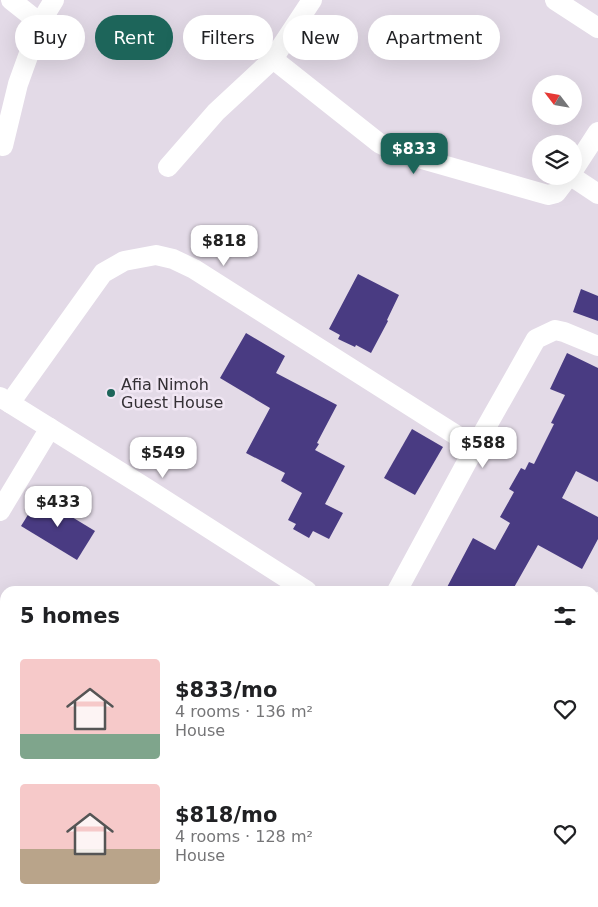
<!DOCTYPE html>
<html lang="en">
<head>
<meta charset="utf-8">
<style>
  body { margin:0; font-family:"DejaVu Sans",sans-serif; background:#f2f2f2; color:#202124; height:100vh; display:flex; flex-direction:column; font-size:19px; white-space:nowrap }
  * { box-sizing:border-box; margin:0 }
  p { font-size:16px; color:#757577 }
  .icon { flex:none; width:28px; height:28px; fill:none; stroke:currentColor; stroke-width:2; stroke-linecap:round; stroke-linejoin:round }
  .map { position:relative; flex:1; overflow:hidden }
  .drawer { position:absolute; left:0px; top:586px; width:599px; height:321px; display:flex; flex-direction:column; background:#fff; border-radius:15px 15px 0 0; box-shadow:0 5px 20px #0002 }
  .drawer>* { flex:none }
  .banner { position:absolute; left:15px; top:15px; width:569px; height:45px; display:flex; gap:10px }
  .needle { width:32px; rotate:301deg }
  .tools { position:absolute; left:532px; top:75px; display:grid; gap:10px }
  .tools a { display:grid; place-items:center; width:50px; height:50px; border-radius:50%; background:#fff; box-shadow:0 5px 20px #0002; font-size:25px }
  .price { position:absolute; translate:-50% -42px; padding:0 11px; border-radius:10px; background:#fff; color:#222; font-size:16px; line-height:32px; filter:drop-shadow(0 1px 2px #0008) }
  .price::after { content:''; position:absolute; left:50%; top:30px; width:15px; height:11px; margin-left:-8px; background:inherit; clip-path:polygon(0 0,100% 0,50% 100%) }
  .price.on { background:#1d655a; color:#fff }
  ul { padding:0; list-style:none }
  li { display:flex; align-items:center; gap:15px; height:125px; padding:0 20px }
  li span { display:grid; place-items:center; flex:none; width:140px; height:100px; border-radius:5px; color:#555 }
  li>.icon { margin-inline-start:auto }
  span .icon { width:60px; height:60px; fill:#fffc; stroke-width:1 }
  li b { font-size:21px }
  h2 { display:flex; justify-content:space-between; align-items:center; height:60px; padding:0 20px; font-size:21px }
  .pill { padding:0 18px; border-radius:22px; background:#fff; box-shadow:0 5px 20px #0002; font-size:18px; line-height:45px }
  .pill.on { background:#1d655a; color:#fff }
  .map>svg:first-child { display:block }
  .building { fill:#493b82 }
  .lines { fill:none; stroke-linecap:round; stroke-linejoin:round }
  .street { stroke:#fff; stroke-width:20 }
  .poi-dot { fill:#1d655a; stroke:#f1e7f4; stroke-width:2 }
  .labels { text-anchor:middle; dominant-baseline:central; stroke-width:5; stroke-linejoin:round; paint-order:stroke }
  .poi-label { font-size:16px; fill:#343035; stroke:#f1e7f4; text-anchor:start }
</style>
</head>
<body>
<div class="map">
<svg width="598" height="907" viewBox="0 0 598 907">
  <rect width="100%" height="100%" fill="#e3dae7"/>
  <g class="building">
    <path d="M358 274 399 295 387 320 388 321 371 353 356 345 355 347 338 339 340 335 329 329Z"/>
    <path d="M581 289 598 296V321L573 312Z"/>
    <path d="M246 333 285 356 276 373 337 405 317 443 319 444 315 450 345 466 325 504 343 513 329 539 313 531 309 538 293 529 296 524 288 520 302 493 281 481 285 473 246 453 270 408 220 378Z"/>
    <path d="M567 353 598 368V482L576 471 562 498 598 517V539L582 569 538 545 512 591H445L473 538 495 550 510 523 500 517 514 492 509 489 521 468 525 470 529 462 534 464 554 424 551 423 565 395 550 389Z"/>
    <path d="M412 429 443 447 415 495 384 478Z"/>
    <path d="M39 497 95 531 77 560 21 526Z"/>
  </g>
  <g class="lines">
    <g class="street">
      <path d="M11 0 40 23"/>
      <path d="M555 0 598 28"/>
      <path d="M273 59 379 143 397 152 548 195 556 193 569 176"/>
      <path d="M3 146 18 84 40 23 54 0"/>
      <path d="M168 167 216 112 273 59 312 0"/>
      <path d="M574 169 598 132"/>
      <path d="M571 176 598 194"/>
      <path d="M0 397 146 488 307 591"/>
      <path d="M10 403 103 273 124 261 156 255 173 259 194 269 475 447"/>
      <path d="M0 511 50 428"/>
      <path d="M397 591 475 447 536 339 555 330 564 332 598 346"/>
      <path d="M594 610 598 602"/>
      <path d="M0 632 5 635"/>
      <path d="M594 786 598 788"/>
      <path d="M0 826 5 819"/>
      <path d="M0 847 5 850"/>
      <path d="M84 902 91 907"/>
      <path d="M418 902 425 907"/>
      <path d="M252 907 255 902"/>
    </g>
  </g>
  <circle class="poi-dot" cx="111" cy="393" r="5"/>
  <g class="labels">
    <g class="poi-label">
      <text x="121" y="384">Afia Nimoh<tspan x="121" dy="18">Guest House</tspan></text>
    </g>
  </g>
</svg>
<div class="tools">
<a><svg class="needle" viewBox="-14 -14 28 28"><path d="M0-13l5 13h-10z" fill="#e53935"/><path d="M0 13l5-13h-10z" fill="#757577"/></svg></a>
<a><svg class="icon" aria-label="layers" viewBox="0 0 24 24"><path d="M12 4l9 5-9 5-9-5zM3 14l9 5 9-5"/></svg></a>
</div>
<b class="price on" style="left:414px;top:175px">$833</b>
<b class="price" style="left:224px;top:267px">$818</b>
<b class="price" style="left:483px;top:469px">$588</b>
<b class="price" style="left:163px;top:479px">$549</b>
<b class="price" style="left:58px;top:528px">$433</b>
<div class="banner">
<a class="pill">Buy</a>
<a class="pill on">Rent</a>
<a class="pill">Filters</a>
<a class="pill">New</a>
<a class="pill">Apartment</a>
</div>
<section class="drawer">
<h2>5 homes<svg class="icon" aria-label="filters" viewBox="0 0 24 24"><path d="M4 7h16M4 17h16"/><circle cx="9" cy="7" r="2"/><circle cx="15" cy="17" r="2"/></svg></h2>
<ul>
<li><span style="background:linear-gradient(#f6c9c9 75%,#7fa58c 0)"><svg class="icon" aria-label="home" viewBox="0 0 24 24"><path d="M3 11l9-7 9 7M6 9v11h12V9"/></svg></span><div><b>$833/mo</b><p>4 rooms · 136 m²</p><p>House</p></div><svg class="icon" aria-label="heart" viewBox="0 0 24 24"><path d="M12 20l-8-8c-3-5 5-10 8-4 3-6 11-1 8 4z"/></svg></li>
<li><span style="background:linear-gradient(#f6c9c9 65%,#b9a48a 0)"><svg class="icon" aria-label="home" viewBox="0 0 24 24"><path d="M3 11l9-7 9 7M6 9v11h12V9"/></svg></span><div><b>$818/mo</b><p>4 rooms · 128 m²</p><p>House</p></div><svg class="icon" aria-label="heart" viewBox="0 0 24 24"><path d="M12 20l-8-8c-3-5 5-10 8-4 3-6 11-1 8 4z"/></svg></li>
</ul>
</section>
</div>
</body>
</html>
